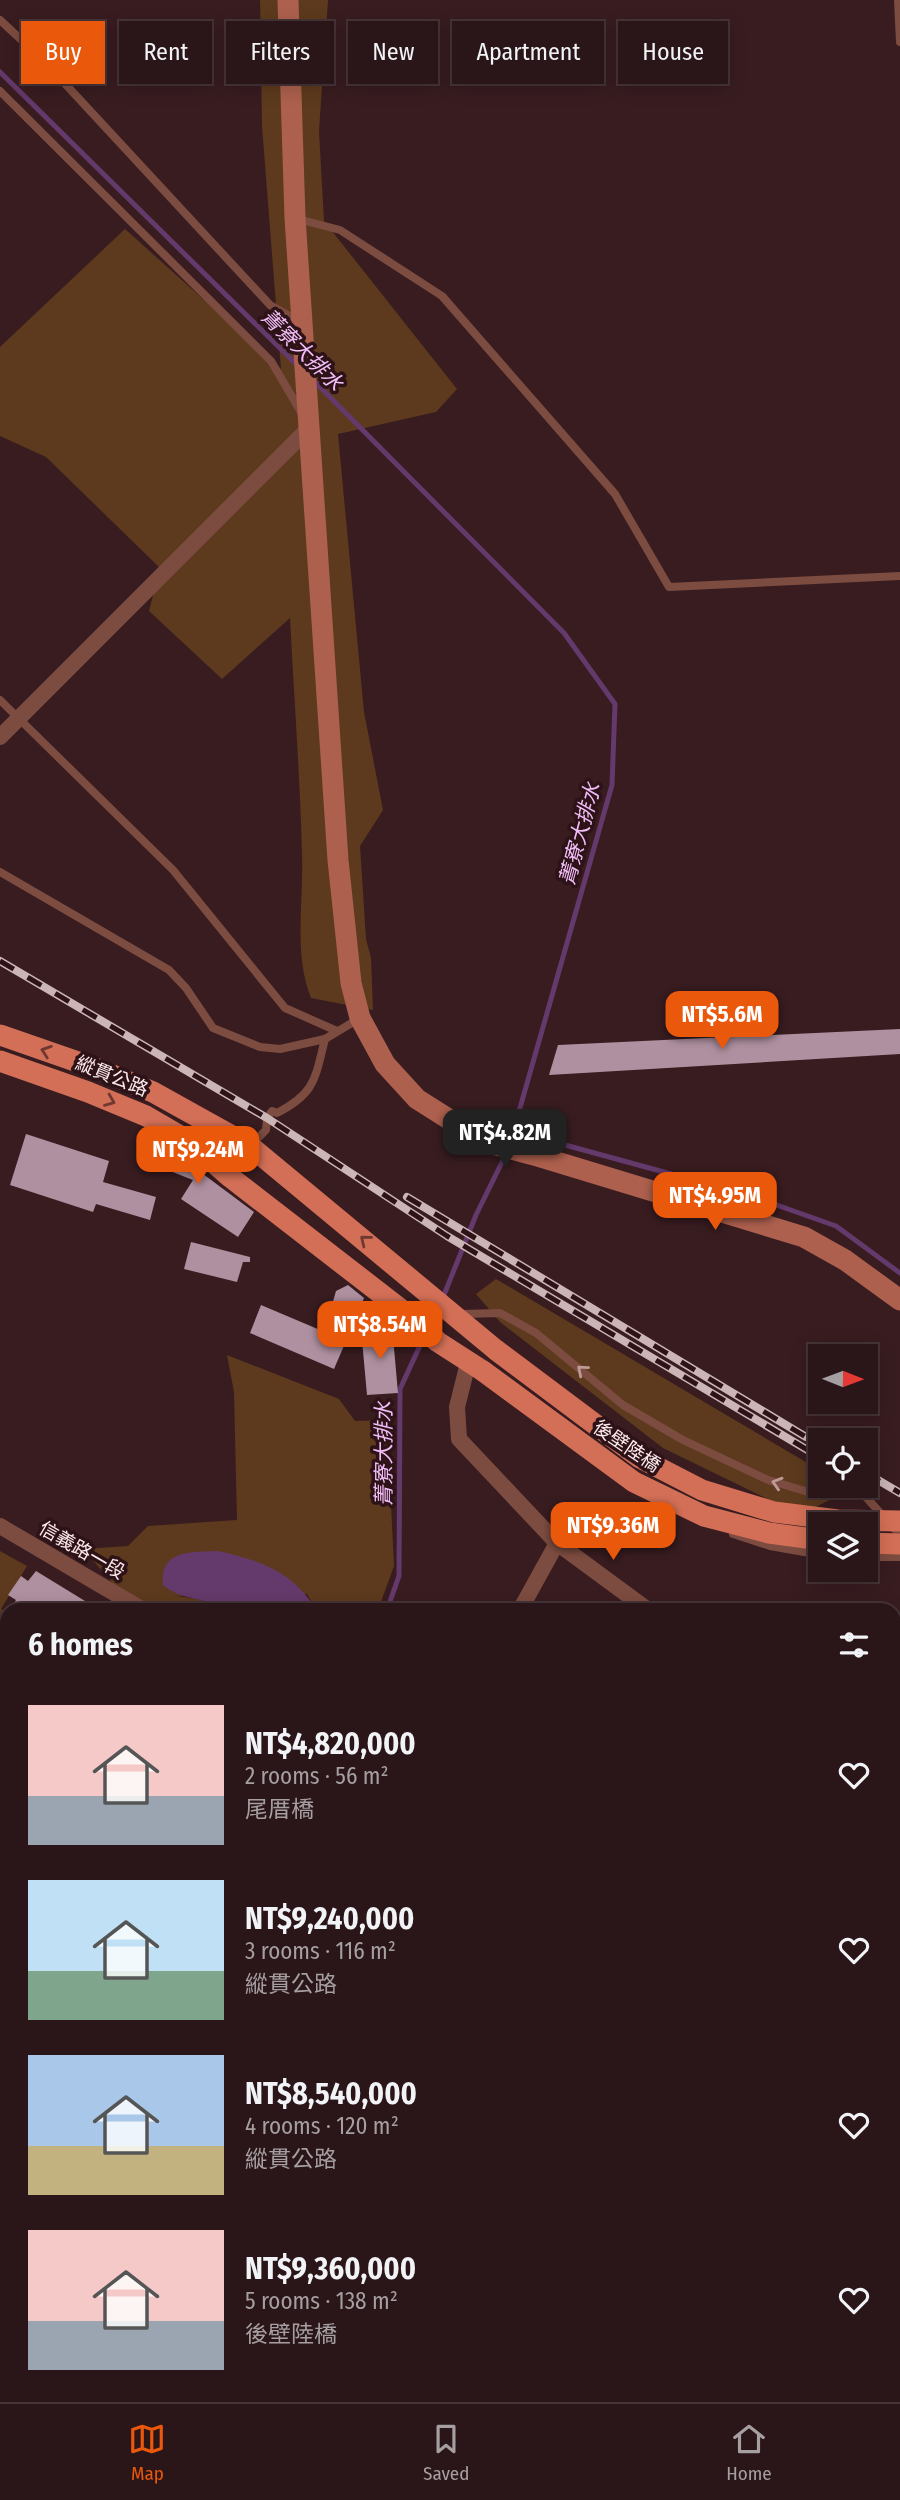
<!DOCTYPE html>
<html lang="en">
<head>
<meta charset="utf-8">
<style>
  body { margin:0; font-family:"Fira Sans Condensed","Noto Sans TC",sans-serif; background:#321e21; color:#f1f3f6; height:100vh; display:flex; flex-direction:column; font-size:26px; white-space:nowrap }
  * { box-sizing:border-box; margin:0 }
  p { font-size:23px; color:#a59fa2 }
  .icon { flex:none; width:38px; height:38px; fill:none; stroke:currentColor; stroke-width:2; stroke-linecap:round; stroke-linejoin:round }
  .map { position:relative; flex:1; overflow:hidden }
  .details { position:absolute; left:0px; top:1603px; width:901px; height:800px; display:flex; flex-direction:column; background:#2a1518; border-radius:21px 21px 0 0; box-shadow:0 4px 18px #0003,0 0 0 2px #463437 }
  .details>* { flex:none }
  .guide { position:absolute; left:21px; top:21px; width:859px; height:63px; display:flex; gap:14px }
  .needle { width:46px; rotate:91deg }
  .buttons { position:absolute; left:808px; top:1344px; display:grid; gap:14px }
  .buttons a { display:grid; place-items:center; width:70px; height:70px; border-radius:0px; background:#2a1518; box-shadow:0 4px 18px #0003,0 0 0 2px #463437; font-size:35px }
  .price { position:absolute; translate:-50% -60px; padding:0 16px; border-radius:14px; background:#ea580c; color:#fff; font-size:23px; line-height:46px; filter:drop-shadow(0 2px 4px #0008) }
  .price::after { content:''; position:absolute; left:50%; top:42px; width:21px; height:16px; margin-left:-10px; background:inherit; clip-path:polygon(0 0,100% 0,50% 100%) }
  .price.active { background:#222; color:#fff }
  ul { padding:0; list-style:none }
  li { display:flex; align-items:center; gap:21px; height:175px; padding:0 28px }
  li span { display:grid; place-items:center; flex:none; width:196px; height:140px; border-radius:0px; color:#555 }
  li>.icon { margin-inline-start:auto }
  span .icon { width:84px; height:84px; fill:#fffc; stroke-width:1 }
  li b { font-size:30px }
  h2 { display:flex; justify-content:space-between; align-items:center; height:84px; padding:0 28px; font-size:30px }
  .chip { padding:0 24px; border-radius:0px; background:#2a1518; box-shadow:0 4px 18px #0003,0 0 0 2px #463437; font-size:24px; line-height:63px }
  .chip.active { background:#ea580c; color:#fff }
  .dock { display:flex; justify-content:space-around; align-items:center; height:98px; border-top:2px solid #463437; background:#2a1518; font-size:19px; color:#a59fa2 }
  .dock a { display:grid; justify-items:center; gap:4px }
  .dock .active { color:#ea580c }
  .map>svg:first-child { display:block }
  .green { fill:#5d3a1d }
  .water { fill:#64396b }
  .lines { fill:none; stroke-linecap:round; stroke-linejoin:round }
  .stream { stroke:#64396b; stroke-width:5 }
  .building { fill:#af90a0 }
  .lane { stroke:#7d4c40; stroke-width:8 }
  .street { stroke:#7d4c40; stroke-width:16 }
  .secondary { stroke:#ad604d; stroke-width:21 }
  .primary { stroke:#d36f56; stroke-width:21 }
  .rail-casing { stroke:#cbb5b7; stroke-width:8 }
  .rail { stroke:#2d1317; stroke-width:5; stroke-dasharray:16; stroke-linecap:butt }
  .primary-bridge { stroke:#d36f56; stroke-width:21 }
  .oneway { stroke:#6f3830 }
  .oneway2 { stroke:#bd9a96 }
  .labels { text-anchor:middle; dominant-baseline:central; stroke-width:7; stroke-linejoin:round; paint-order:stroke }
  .street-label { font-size:19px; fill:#fde9eb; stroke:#2d1317 }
  .water-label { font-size:21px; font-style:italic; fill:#f2befa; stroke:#2d1317 }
</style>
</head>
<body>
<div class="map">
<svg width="900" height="2402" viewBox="0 0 900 2402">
  <rect width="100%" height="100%" fill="#381c20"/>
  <g class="green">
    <path d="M260 0H328L319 131 324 221 457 389 436 412 338 434 364 712 383 810 360 846 366 939 371 958 373 1010 311 998C293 953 304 902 302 854 300 776 294 697 290 618L222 679 149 611 160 568 46 457 0 436V347L125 229 281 369 262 126Z"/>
    <path d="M496 1279 821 1471V1486H845L851 1489 806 1512 776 1503 663 1448 500 1322 476 1294Z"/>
    <path d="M227 1355 339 1399 355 1421 387 1420 394 1566 378 1610H316L307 1594 174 1596C191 1597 210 1601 224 1610H158L116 1587 83 1549 128 1546 148 1526 237 1520 234 1392Z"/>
    <path d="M0 1551 27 1566 1 1609 7 1613V1690L5 1694 0 1671Z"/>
    <path d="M7 1889V1986L0 1984V1896Z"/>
  </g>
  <path class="water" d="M218 1551C259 1560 294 1572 316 1610H224C204 1596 181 1601 163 1585 159 1550 191 1552 218 1551Z"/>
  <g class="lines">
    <g class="stream">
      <path d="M0 72 298 366"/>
      <path d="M313 380 564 633 615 704 612 785 510 1143"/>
      <path d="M514 1131 748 1195 836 1226 900 1273"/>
      <path d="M442 1300 476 1215 507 1152"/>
      <path d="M429 1328 438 1309"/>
      <path d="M387 1610 399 1576 400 1389 424 1337"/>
      <path d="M0 2096 7 2087"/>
      <path d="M894 2363 900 2358"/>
      <path d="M854 2402 861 2396"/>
    </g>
  </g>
  <g class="building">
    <path d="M900 1029V1054L549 1075 558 1045Z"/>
    <path d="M147 1132 181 1152 192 1161 191 1165 254 1212 238 1237 181 1199 193 1180 137 1158Z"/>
    <path d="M26 1134 109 1161 103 1182 156 1197 150 1220 96 1204 93 1212 10 1185Z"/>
    <path d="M191 1242 250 1257V1262H243L237 1282 184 1269Z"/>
    <path d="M348 1285 364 1298 349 1334 332 1305 336 1291Z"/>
    <path d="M261 1305 346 1341 334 1369 250 1333Z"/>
    <path d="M392 1326 398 1393 367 1395 361 1329Z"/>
    <path d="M36 1571 85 1601 79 1610H10L16 1600 8 1595 21 1576 28 1581Z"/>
  </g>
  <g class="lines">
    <g class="lane">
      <path d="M898 0 900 42"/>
      <path d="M0 20 44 61 270 305 300 322"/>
      <path d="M0 91 271 361 301 412"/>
      <path d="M298 219 340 230 442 296 615 494 669 587 900 576"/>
      <path d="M0 700 173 870 285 1008 337 1031"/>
      <path d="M0 872 169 970 186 988 213 1028 260 1047 280 1049 325 1039"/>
      <path d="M250 1146 266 1130 267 1118 272 1111 277 1113C316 1093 315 1078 325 1039L360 1018"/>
      <path d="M462 1314 500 1313 536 1333 623 1405 683 1440 768 1480 812 1493 865 1496 900 1535"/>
      <path d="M733 1534 770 1546 821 1555"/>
      <path d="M866 1557H900"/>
      <path d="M894 1664 900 1663"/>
      <path d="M894 1760 900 1759"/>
      <path d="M894 1823 900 1822"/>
      <path d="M894 1925H900"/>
      <path d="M894 2127 900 2132"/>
      <path d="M894 2247 900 2241"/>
      <path d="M0 2287 7 2290"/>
      <path d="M894 2356 900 2351"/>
      <path d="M189 2402 192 2396"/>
      <path d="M347 2402 349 2396"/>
      <path d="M735 2402 741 2396"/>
      <path d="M842 2402 850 2396"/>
    </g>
    <g class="street">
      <path d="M0 737 310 427"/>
      <path d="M468 1363 457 1407 459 1439 557 1543 520 1610"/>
      <path d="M0 1526 143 1610"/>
      <path d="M557 1543 648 1610"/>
      <path d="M0 1810 7 1801"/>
      <path d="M498 2396 507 2402"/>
      <path d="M107 2402 110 2396"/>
    </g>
    <path class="secondary" d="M288 0 295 218 338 860 351 983 360 1018 385 1064 417 1099 485 1142 534 1155 804 1237 845 1260 900 1300"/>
    <g class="primary">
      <path d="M0 1035 98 1069 153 1092 250 1146 496 1350"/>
      <path d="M0 1061 88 1092 146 1116 189 1141 230 1177 398 1307 438 1342 483 1371"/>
      <path d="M866 1543 900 1544"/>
    </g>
    <defs>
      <g id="rail">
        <path d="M0 961 267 1118 447 1236 821 1458"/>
        <path d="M407 1197 806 1437"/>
        <path d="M866 1473 900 1493"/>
      </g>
    </defs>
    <use href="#rail" class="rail-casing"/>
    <use href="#rail" class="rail"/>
    <g class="primary-bridge">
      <path d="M496 1350 640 1458 702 1490 774 1512 838 1520 900 1521"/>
      <path d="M483 1371 634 1482 704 1516 769 1533 821 1540"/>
    </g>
  </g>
  <defs><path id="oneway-chevron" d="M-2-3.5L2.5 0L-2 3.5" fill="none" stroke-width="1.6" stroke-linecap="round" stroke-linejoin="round" transform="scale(1.75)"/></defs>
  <g class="oneway">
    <use href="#oneway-chevron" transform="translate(46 1051) rotate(-161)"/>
    <use href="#oneway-chevron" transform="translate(110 1101) rotate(22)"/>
    <use href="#oneway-chevron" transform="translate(365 1240) rotate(-141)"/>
  </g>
  <g class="oneway2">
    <use href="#oneway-chevron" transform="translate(582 1370) rotate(-140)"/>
    <use href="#oneway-chevron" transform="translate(777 1483) rotate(-163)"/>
  </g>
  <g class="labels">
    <g class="street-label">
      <text transform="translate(112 1076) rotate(22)">縱貫公路</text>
      <text transform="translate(627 1446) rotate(34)">後壁陸橋</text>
      <text transform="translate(82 1550) rotate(30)">信義路一段</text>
    </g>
    <g class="water-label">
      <text transform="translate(302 350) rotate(45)">菁寮大排水</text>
      <text transform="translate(580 834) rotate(-75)">菁寮大排水</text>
      <text transform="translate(384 1454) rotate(-90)">菁寮大排水</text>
    </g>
  </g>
</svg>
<div class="buttons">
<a><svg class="needle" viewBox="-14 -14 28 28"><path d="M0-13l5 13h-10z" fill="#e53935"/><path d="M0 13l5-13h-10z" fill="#a59fa2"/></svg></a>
<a><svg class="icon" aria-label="locate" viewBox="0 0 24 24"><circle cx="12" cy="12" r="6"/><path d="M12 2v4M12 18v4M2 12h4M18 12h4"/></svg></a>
<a><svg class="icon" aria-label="layers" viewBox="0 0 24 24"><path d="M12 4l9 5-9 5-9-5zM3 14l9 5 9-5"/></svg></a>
</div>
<b class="price" style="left:722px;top:1051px">NT$5.6M</b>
<b class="price active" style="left:505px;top:1169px">NT$4.82M</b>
<b class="price" style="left:198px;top:1186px">NT$9.24M</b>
<b class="price" style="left:715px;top:1232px">NT$4.95M</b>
<b class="price" style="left:380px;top:1361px">NT$8.54M</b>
<b class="price" style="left:613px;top:1562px">NT$9.36M</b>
<div class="guide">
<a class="chip active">Buy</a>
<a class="chip">Rent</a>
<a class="chip">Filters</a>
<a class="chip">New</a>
<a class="chip">Apartment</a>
<a class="chip">House</a>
</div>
<section class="details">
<h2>6 homes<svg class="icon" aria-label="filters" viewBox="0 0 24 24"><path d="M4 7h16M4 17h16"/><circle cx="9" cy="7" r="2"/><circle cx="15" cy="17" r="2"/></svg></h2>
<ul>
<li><span style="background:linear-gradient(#f6c9c9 65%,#9aa5b1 0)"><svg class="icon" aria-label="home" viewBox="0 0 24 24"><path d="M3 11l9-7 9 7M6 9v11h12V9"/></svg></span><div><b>NT$4,820,000</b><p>2 rooms · 56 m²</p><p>尾厝橋</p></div><svg class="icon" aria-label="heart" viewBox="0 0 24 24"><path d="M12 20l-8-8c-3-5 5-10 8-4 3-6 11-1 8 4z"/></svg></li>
<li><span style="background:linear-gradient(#bfe0f5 65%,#7fa58c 0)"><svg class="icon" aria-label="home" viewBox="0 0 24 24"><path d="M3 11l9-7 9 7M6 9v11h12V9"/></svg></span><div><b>NT$9,240,000</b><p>3 rooms · 116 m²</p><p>縱貫公路</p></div><svg class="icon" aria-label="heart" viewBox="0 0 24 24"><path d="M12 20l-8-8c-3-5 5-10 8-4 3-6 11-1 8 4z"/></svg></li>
<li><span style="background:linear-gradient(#a9c7e8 65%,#c2b280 0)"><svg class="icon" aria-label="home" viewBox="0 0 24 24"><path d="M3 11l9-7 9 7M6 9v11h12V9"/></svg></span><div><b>NT$8,540,000</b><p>4 rooms · 120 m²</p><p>縱貫公路</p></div><svg class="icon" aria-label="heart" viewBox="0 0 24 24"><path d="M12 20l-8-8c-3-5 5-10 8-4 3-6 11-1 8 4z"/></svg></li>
<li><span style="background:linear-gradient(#f6c9c9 65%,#9aa5b1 0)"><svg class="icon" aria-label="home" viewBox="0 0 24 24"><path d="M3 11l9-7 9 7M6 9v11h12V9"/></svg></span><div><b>NT$9,360,000</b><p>5 rooms · 138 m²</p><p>後壁陸橋</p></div><svg class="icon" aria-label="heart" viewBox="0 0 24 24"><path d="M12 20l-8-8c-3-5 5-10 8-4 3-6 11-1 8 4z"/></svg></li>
</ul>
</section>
</div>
<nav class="dock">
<a class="active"><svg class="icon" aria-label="map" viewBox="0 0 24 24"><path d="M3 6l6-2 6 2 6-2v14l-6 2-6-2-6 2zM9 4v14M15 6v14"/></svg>Map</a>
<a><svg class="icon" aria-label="saved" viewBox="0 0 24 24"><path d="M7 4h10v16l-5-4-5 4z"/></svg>Saved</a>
<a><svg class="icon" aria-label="home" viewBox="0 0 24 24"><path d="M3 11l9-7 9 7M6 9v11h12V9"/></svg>Home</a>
</nav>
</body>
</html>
